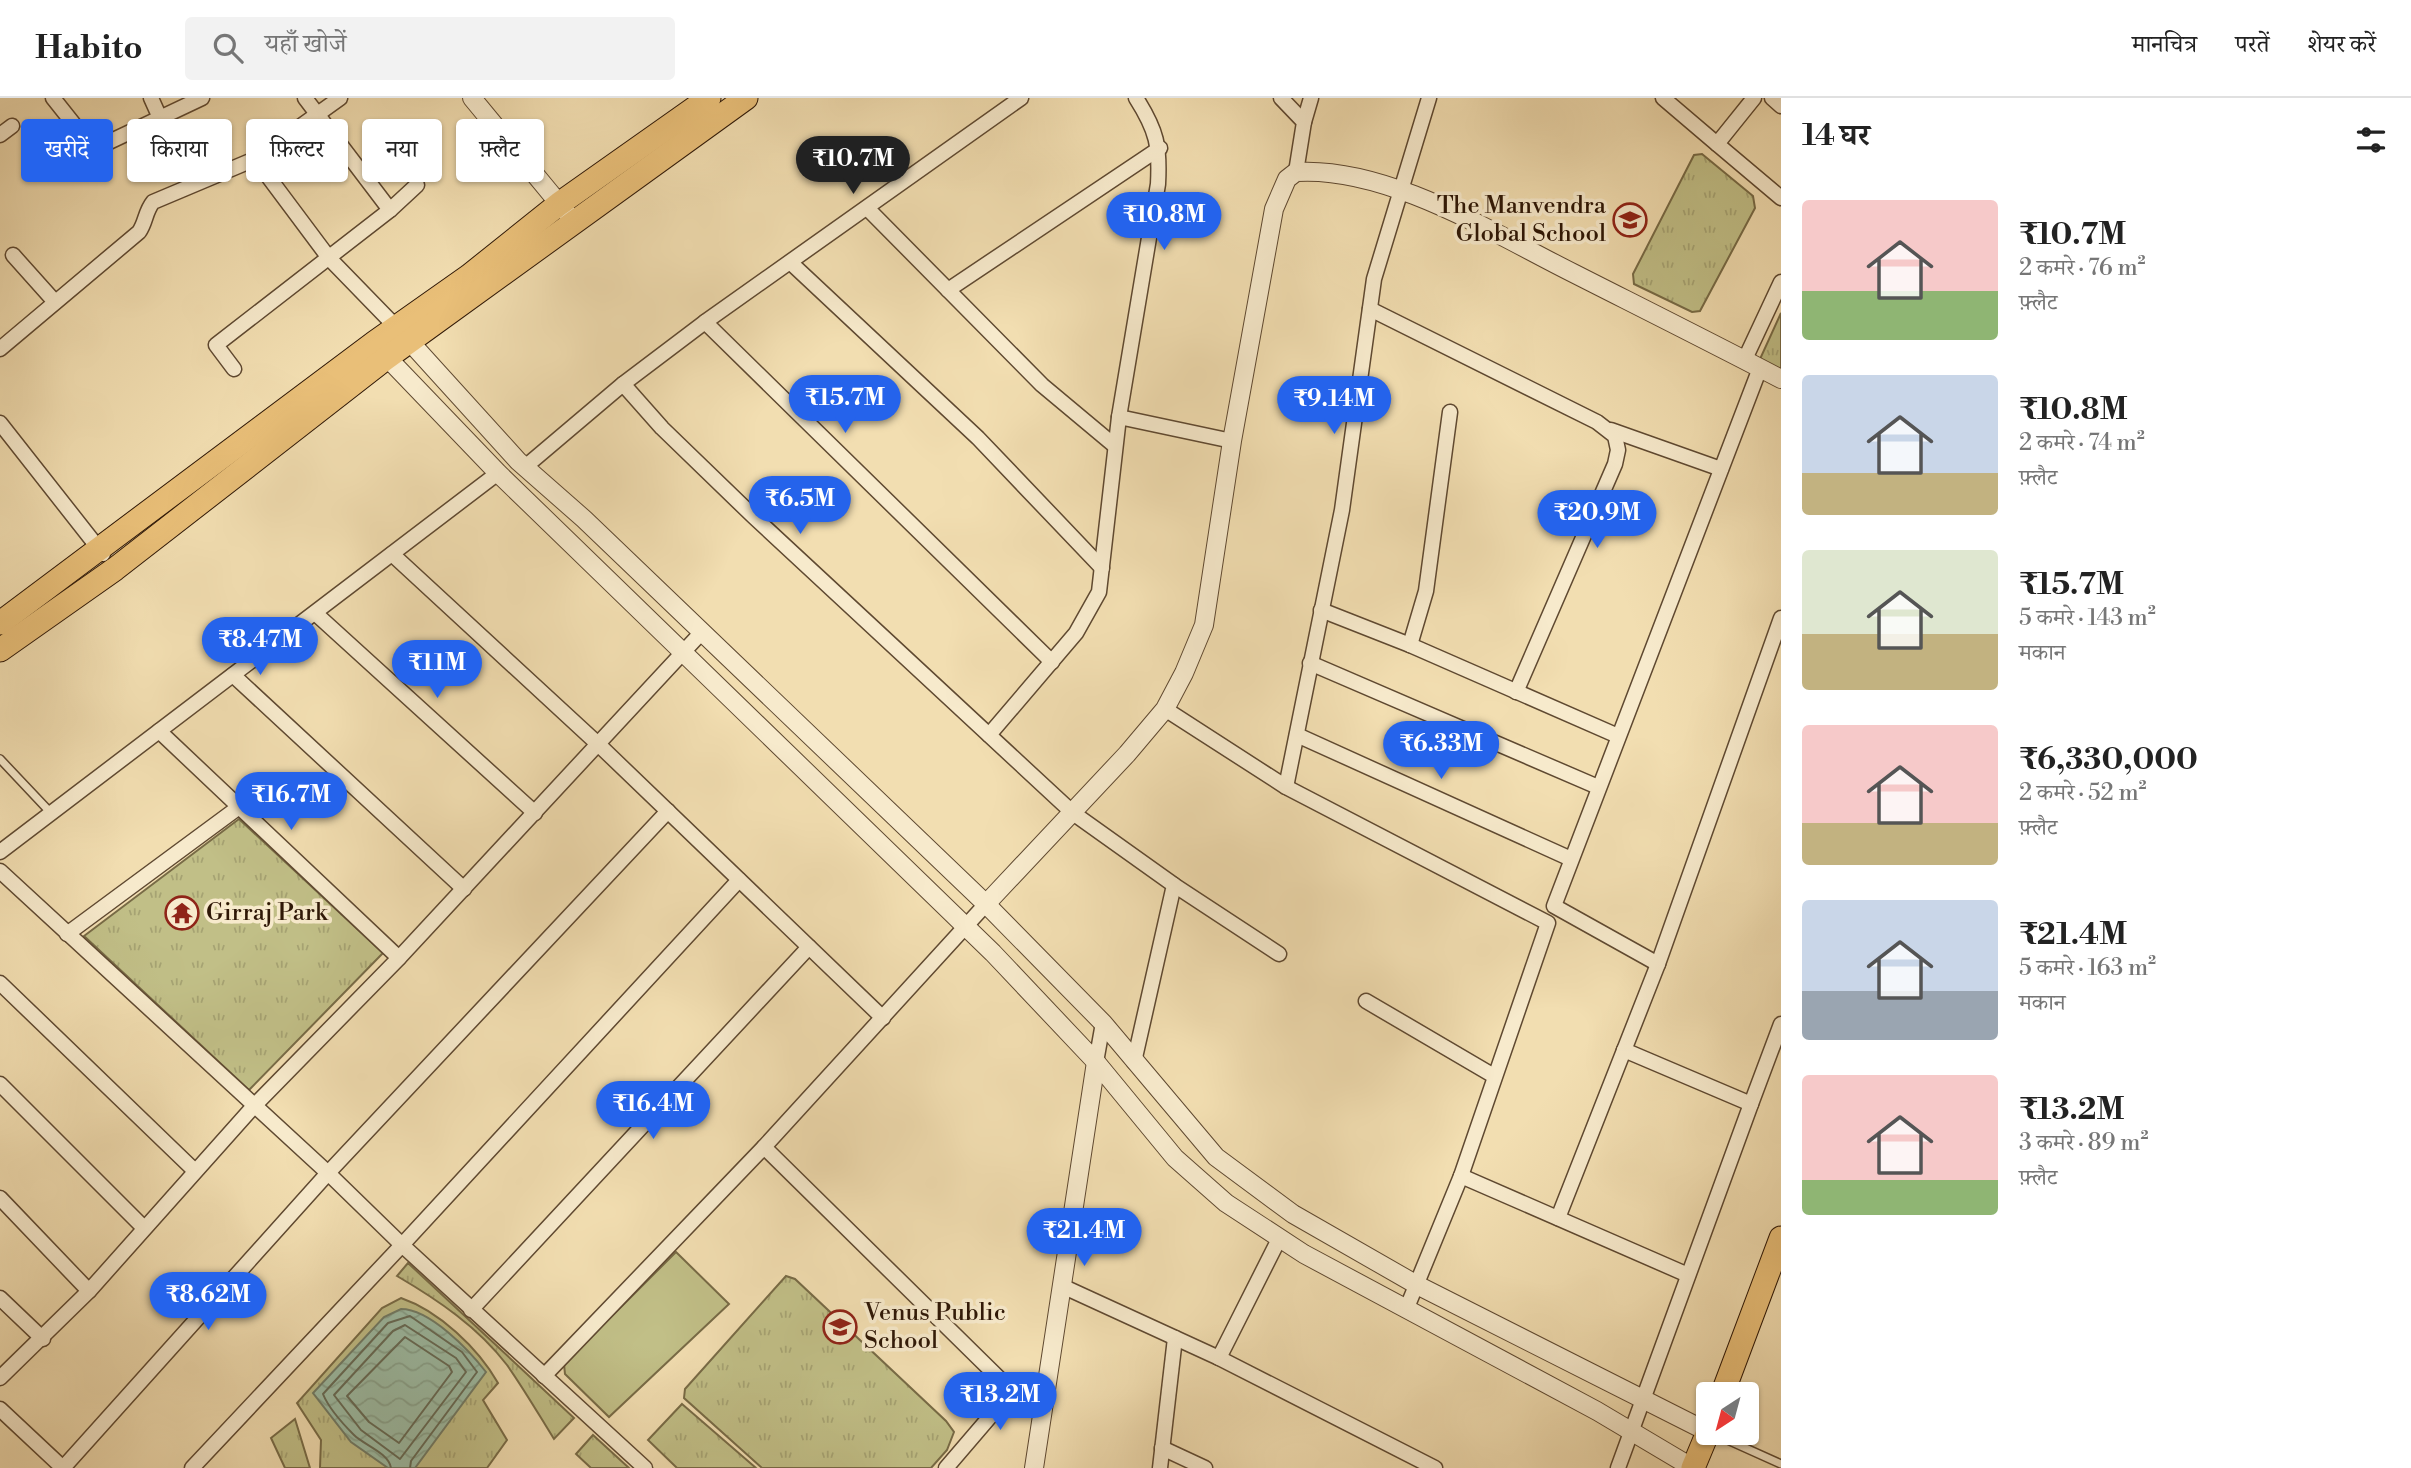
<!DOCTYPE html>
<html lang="hi">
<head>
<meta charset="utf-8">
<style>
  body { margin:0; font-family:"Libre Bodoni","Noto Serif Devanagari",serif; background:#f2f2f2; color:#222; height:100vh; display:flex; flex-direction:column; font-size:26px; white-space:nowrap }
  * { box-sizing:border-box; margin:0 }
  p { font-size:23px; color:#767676 }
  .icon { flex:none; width:38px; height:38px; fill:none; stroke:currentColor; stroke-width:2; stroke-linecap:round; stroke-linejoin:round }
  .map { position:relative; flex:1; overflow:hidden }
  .sheet { display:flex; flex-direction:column; background:#fff; width:630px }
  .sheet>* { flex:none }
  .hud { position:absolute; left:21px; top:21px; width:665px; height:63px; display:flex; gap:14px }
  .needle { width:46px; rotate:216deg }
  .fabs { position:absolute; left:1696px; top:1284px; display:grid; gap:14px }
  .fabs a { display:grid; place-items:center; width:63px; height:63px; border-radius:7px; background:#fff; box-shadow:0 2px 5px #0004; font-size:35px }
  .price { position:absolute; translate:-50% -60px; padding:0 16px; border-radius:24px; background:#2563eb; color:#fff; font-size:23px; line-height:46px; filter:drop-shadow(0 2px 4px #0008) }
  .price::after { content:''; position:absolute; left:50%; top:42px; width:21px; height:16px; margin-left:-10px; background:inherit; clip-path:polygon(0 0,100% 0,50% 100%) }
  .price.active { background:#222; color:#fff }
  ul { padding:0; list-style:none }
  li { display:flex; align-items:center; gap:21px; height:175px; padding:0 21px }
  li span { display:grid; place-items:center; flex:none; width:196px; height:140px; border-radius:7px; color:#555 }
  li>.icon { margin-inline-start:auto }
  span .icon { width:84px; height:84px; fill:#fffc; stroke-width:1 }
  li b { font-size:30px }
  h2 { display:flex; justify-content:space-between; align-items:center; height:84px; padding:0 21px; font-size:30px }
  .tag { padding:0 24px; border-radius:7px; background:#fff; box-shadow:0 2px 5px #0004; font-size:24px; line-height:63px }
  .tag.active { background:#2563eb; color:#fff }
  header { display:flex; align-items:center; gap:42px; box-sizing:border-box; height:98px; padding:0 35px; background:#fff; border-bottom:2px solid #e0e0e0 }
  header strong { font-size:33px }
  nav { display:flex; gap:38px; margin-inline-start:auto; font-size:24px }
  .search { width:490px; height:63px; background:#f2f2f2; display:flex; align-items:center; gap:18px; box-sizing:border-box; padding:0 24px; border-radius:7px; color:#767676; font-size:26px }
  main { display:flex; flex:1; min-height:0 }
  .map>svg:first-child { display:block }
  .grass { fill:url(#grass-tufts); stroke:#786b46; stroke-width:2 }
  .garden { fill:#c1bf87; stroke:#786b46; stroke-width:2 }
  .water { fill:url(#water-waves); stroke:#707b66; stroke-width:2 }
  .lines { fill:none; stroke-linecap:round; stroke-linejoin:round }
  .shore { stroke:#656a56; stroke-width:2 }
  .service-casing { stroke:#5f4931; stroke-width:10 }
  .minor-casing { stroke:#5f4931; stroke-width:17 }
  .tertiary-casing { stroke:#5f4931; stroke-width:20 }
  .primary-casing { stroke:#2e1706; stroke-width:25 }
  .service { stroke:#f7eacc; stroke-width:7 }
  .minor { stroke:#f7eacc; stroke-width:14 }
  .tertiary { stroke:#f7eacc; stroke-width:18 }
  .primary { stroke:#e9bf78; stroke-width:23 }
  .labels { text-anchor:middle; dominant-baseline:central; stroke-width:7; stroke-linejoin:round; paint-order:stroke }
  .poi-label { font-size:24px; fill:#2e1706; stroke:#f7eacc; text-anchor:start }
</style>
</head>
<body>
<header>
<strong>Habito</strong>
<div class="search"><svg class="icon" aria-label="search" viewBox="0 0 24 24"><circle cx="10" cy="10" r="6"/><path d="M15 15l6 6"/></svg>यहाँ खोजें</div>
<nav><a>मानचित्र</a><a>परतें</a><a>शेयर करें</a></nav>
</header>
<main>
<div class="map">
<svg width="1781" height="1370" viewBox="0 0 1781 1370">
  <defs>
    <pattern id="grass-tufts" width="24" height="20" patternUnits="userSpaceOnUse" patternTransform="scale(1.75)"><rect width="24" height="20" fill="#c1bf87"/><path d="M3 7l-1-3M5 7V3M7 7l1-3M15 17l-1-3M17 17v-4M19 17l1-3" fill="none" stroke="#a6a373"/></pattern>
    <pattern id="water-waves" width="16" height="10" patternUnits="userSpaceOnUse" patternTransform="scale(1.75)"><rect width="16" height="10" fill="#9cbda6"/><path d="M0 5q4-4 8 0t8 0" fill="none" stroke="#87a28d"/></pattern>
  </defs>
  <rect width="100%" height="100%" fill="#f2deb1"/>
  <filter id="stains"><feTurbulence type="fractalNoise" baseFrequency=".00286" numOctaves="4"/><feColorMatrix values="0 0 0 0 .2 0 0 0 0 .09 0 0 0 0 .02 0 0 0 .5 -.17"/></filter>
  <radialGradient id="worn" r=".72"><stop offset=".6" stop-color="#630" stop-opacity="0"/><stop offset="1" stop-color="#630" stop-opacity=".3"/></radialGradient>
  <g class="grass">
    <path d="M1702 56 1753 98 1755 110 1700 213 1692 214 1634 186 1633 176 1694 57Z"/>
    <path d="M1781 215V272L1760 261Z"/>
    <path d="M239 721 383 855 249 992 84 838Z"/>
    <path d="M408 1165 574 1320 554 1341C539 1317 524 1291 507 1267 478 1229 438 1202 397 1178Z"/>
    <path d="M786 1178 795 1181 946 1323 954 1334 947 1352 931 1370H762L684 1300 685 1291Z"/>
    <path d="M401 1200C439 1213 478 1250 498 1285L483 1302 507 1342 487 1370H320L321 1342 297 1305 382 1210Z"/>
    <path d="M682 1306 756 1370H677L648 1342Z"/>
    <path d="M295 1321 310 1370H285L271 1340Z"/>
    <path d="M593 1337 629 1370H591L576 1356Z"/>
  </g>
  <path class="garden" d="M676 1154 729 1206 609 1319 565 1276 564 1266Z"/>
  <path class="water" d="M401 1211C430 1211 469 1252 486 1274L415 1370H388L351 1344 313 1295 384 1219Z"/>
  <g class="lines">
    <g class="shore">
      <path d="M405 1227 456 1260 466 1274 400 1361 361 1332 334 1297 393 1233Z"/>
      <path d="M405 1239 449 1268 452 1274 399 1345 369 1324 347 1298Z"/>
      <path d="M391 1370C389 1355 364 1347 354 1337 342 1325 329 1311 323 1296L388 1225 410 1218 462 1254 477 1274 411 1363 410 1370"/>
    </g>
    <defs>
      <g id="service">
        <path d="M0 661 51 715"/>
        <path d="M1712 1335 1781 1366"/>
      </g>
      <g id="minor">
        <path d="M53 0 92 49"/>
        <path d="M151 0 160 20"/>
        <path d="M305 0 390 112"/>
        <path d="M1281 0 1304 24 1296 74"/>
        <path d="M1663 0 1717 46"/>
        <path d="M1754 0 1717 46 1781 100"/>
        <path d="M1772 0 1781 8"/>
        <path d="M1304 24 1311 0"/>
        <path d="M0 37 12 28"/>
        <path d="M255 61 340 0"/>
        <path d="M71 62 202 0"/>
        <path d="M867 110 1042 287 1115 348"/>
        <path d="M13 157 55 204"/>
        <path d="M791 165 978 340 1102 470"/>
        <path d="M948 192 1160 50"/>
        <path d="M1370 211 1597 324 1615 338 1618 352 1615 366 1516 594"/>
        <path d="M705 224 1021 0"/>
        <path d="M0 251 139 134C146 124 145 114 153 104L255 61 329 160 397 230"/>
        <path d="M1745 261 1781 184"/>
        <path d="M1760 270 1554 808 1658 866 1781 520"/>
        <path d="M234 271 216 247 390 112 417 87"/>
        <path d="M623 286 705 224 1052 564"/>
        <path d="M1119 319 1158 86C1160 48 1157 33 1136 0"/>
        <path d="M0 325 103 456"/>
        <path d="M1611 332 1721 371"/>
        <path d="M525 369 623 286 662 330 754 419 1073 715 1174 787 1134 964"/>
        <path d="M392 456 599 647 883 920"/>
        <path d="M1321 512 1410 547 1426 493 1450 314"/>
        <path d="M315 515 535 715"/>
        <path d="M1410 547 1618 638"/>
        <path d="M1310 565 1598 689"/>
        <path d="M233 577 464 791"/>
        <path d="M1165 611 1286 689 1548 825 1461 1078 1406 1212"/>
        <path d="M159 633 399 860"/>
        <path d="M989 637 1076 535 1099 494 1119 319 1232 343"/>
        <path d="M1297 637 1571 761"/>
        <path d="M1286 689 1342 412 1374 181 1429 0"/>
        <path d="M0 754 498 375"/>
        <path d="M0 773 328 1075 402 1147 739 782"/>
        <path d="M1174 787 1279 856"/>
        <path d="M67 836 239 709"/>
        <path d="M0 885 195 1073"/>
        <path d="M1366 903 1494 978"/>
        <path d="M1096 964 1103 925"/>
        <path d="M0 986 144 1130"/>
        <path d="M1751 1006 1781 926"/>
        <path d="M764 1049 1012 1293"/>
        <path d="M1461 1078 1688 1177"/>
        <path d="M0 1100 89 1193"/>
        <path d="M1558 1120 1658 866"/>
        <path d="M1062 1188 1219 1260 1279 1141"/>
        <path d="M0 1200 43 1241"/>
        <path d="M471 1212 809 849"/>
        <path d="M1219 1260 1435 1370"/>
        <path d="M544 1278 764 1049 986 806"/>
        <path d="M0 1280 89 1193 254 1008 399 860 701 535"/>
        <path d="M0 1311 63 1370"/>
        <path d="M1162 1350 1205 1370"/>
        <path d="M63 1370 328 1075 668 713"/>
        <path d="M192 1370 402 1147 645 1370"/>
        <path d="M946 1370 1012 1293 1046 1286"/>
        <path d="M1160 1370 1175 1240"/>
        <path d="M1618 1370 1751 1006 1624 952"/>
      </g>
      <g id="tertiary">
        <path d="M472 0 566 114"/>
        <path d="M401 234 518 363 584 421 986 806 1103 925 1216 1059 1293 1116 1417 1187 1708 1334"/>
        <path d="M378 250 498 375 993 855 1096 964 1175 1060 1226 1105 1304 1156 1597 1313 1693 1370"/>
        <path d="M986 806 1127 656 1165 611 1184 575 1204 527 1232 343 1274 111 1287 81 1296 74C1387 68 1493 135 1573 175 1642 210 1712 245 1781 281"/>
        <path d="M1034 1370 1096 964"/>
      </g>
      <g id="primary">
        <path d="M0 525 374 245 469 178 559 106 709 0"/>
        <path d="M0 552 115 471 385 261 746 0"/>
        <path d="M1722 1297 1781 1140"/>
        <path d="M1693 1370 1708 1334"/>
      </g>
    </defs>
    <use href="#service" class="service-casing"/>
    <use href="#minor" class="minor-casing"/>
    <use href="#tertiary" class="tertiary-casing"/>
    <use href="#primary" class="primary-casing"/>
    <use href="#service" class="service"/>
    <use href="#minor" class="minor"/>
    <use href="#tertiary" class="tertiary"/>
    <use href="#primary" class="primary"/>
  </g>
  <defs>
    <symbol id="school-ring" viewBox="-11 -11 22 22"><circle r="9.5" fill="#f7eacc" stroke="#8f2418" stroke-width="1.5"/><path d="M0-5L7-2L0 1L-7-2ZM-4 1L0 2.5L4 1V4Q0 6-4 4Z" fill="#8f2418"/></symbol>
    <symbol id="temple-ring" viewBox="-11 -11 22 22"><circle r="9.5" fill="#f7eacc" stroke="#8f2418" stroke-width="1.5"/><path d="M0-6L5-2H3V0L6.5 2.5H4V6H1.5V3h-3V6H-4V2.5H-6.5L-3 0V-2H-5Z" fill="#8f2418"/></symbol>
  </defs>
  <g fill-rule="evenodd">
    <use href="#school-ring" x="1611" y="103" width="38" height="38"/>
    <use href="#temple-ring" x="163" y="796" width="38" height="38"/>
    <use href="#school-ring" x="821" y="1210" width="38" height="38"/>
  </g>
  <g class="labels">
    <g class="poi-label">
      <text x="1606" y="108" text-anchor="end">The Manvendra<tspan x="1606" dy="28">Global School</tspan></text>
      <text x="206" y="815">Girraj Park</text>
      <text x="864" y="1215">Venus Public<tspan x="864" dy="28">School</tspan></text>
    </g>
  </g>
  <rect width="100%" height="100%" filter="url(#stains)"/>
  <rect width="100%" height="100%" fill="url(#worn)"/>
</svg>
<div class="fabs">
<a><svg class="needle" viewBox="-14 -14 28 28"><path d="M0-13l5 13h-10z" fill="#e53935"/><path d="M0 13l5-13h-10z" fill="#767676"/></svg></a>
</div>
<b class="price active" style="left:853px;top:98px">₹10.7M</b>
<b class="price" style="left:1164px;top:154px">₹10.8M</b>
<b class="price" style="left:845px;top:337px">₹15.7M</b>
<b class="price" style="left:1334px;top:338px">₹9.14M</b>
<b class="price" style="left:800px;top:438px">₹6.5M</b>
<b class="price" style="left:1597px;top:452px">₹20.9M</b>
<b class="price" style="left:260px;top:579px">₹8.47M</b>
<b class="price" style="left:437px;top:602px">₹11M</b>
<b class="price" style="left:1441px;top:683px">₹6.33M</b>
<b class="price" style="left:291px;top:734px">₹16.7M</b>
<b class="price" style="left:653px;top:1043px">₹16.4M</b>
<b class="price" style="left:1084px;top:1170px">₹21.4M</b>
<b class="price" style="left:208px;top:1234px">₹8.62M</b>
<b class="price" style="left:1000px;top:1334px">₹13.2M</b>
<div class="hud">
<a class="tag active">खरीदें</a>
<a class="tag">किराया</a>
<a class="tag">फ़िल्टर</a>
<a class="tag">नया</a>
<a class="tag">फ़्लैट</a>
</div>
</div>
<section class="sheet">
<h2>14 घर<svg class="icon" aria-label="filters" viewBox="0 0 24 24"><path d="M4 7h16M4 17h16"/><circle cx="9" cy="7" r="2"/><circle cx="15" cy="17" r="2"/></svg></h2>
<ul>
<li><span style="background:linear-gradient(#f6c9c9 65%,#8fb573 0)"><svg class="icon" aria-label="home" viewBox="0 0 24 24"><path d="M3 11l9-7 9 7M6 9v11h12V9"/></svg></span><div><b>₹10.7M</b><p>2 कमरे · 76 m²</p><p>फ़्लैट</p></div></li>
<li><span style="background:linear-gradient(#c9d6e8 70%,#c2b280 0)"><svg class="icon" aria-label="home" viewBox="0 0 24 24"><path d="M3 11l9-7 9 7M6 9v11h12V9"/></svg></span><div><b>₹10.8M</b><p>2 कमरे · 74 m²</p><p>फ़्लैट</p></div></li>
<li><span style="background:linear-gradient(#dfe7d0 60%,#c2b280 0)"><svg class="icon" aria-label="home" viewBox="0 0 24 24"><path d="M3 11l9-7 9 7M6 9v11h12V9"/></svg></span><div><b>₹15.7M</b><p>5 कमरे · 143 m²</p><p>मकान</p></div></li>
<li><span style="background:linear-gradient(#f6c9c9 70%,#c2b280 0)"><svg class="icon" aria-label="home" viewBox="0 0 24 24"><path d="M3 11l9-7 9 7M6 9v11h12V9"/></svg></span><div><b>₹6,330,000</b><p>2 कमरे · 52 m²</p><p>फ़्लैट</p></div></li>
<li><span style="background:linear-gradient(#c9d6e8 65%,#9aa5b1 0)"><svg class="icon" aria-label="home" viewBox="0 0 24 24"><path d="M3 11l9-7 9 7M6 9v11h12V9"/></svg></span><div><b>₹21.4M</b><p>5 कमरे · 163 m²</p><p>मकान</p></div></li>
<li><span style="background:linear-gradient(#f6c9c9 75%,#8fb573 0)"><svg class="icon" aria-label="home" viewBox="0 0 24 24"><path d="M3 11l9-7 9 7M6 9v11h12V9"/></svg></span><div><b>₹13.2M</b><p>3 कमरे · 89 m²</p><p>फ़्लैट</p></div></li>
</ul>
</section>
</main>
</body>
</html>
